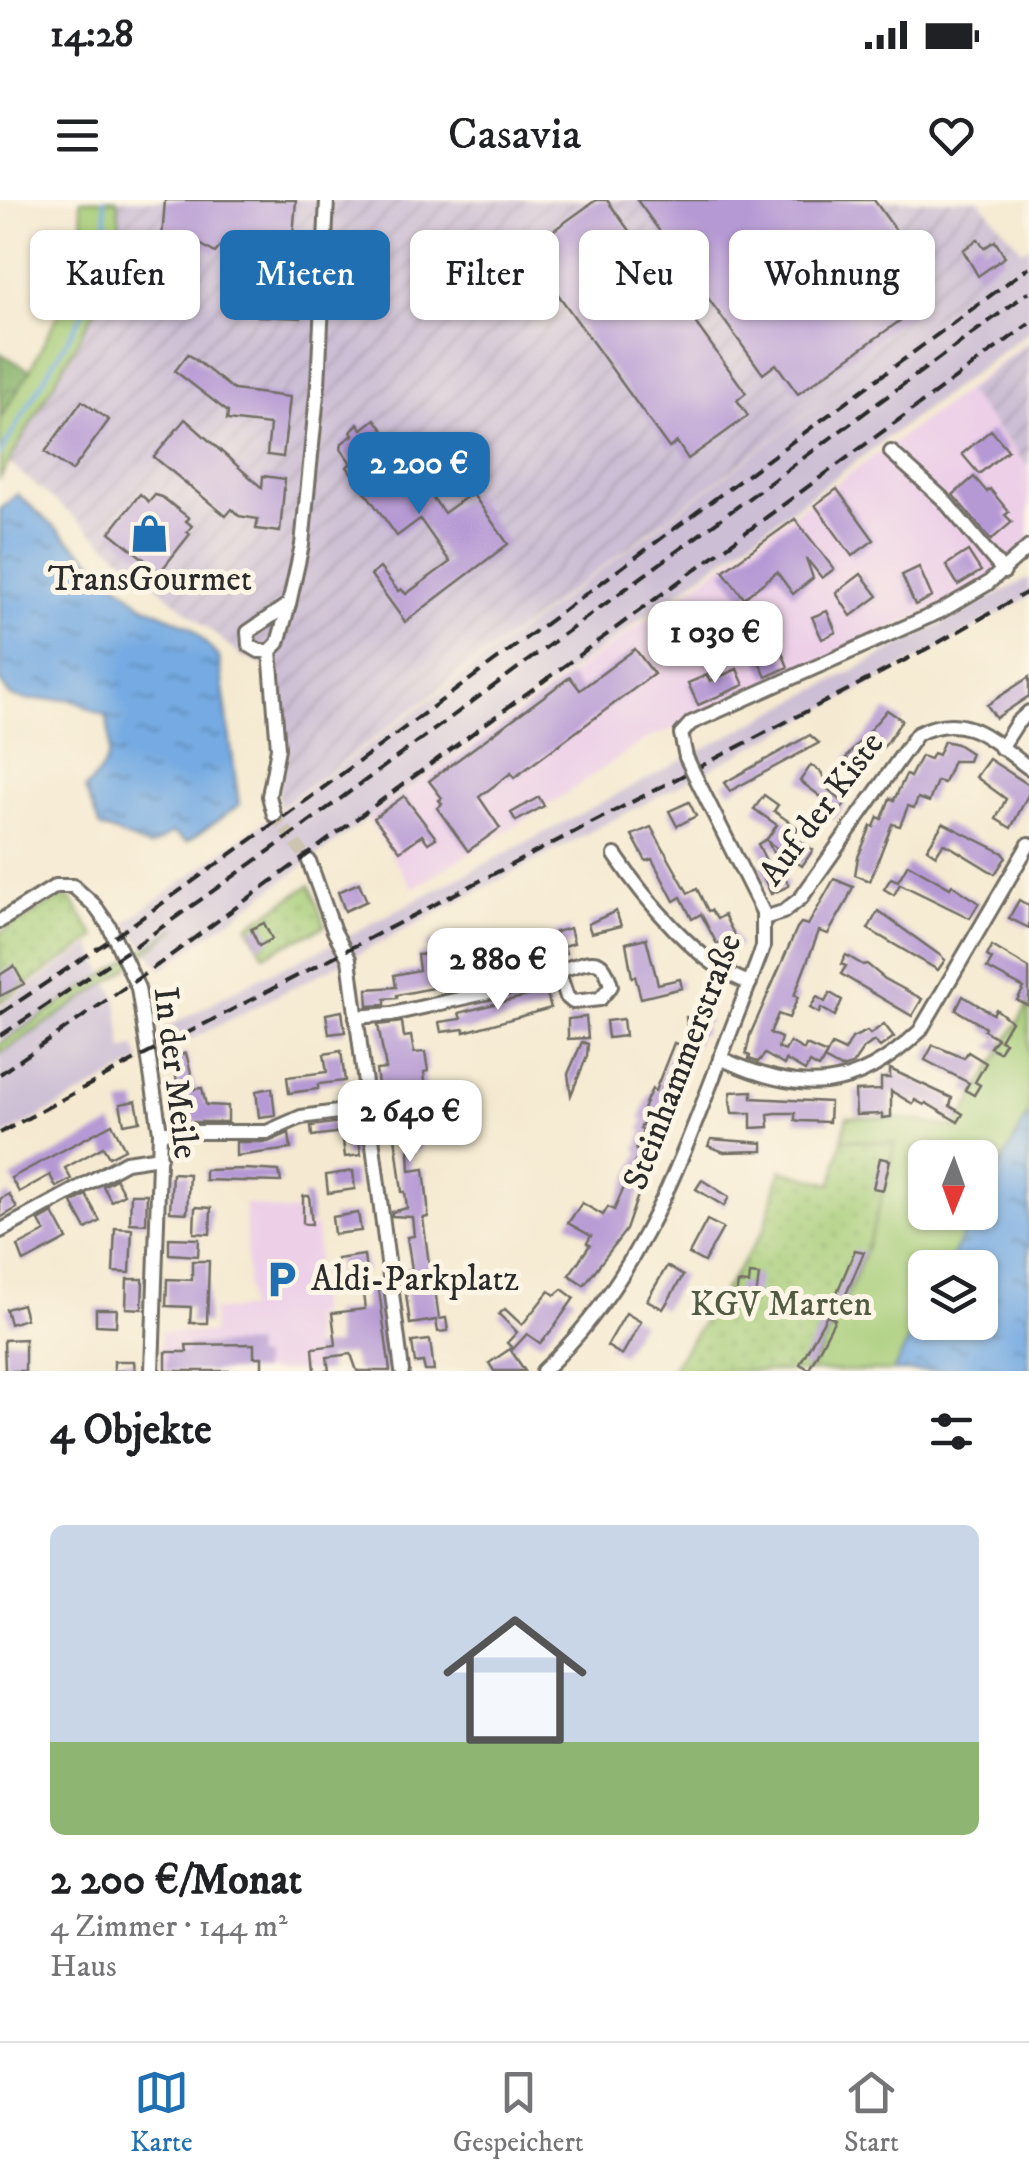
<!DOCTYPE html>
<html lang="de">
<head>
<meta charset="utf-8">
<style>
  body { margin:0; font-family:"IM FELL DW Pica",serif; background:#f2f2f2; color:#202124; height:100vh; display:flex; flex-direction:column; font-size:38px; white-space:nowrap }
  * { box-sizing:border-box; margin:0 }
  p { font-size:32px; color:#757577 }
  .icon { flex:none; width:55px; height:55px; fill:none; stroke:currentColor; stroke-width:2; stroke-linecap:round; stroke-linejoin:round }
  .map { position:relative; height:1171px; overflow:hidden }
  .details { display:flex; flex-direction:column; background:#fff; flex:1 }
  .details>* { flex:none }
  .guide { position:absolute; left:30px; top:30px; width:970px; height:90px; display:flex; gap:20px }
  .needle { width:65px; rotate:181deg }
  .controls { position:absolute; left:908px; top:940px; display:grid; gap:20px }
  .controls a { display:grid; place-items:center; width:90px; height:90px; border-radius:15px; background:#fff; box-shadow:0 2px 8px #0004; font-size:50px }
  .price { position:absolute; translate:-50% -85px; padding:0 22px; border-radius:20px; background:#fff; color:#222; font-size:32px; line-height:65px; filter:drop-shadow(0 2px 5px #0008) }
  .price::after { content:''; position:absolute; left:50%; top:60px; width:30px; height:22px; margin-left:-15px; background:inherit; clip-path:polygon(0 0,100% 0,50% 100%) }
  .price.selected { background:#1f6fb2; color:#fff }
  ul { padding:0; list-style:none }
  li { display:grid; align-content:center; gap:20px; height:530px; padding:0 50px }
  li span { display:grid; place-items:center; height:310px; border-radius:15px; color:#555 }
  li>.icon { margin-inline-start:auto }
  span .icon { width:180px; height:180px; fill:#fffc; stroke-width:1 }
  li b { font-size:42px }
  h2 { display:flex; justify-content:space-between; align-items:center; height:120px; padding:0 50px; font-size:42px }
  .pill { padding:0 35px; border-radius:15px; background:#fff; box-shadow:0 2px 8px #0004; font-size:35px; line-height:90px }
  .pill.selected { background:#1f6fb2; color:#fff }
  .status { display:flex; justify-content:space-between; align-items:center; height:70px; padding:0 50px; background:#fff; direction:ltr }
  .status svg { height:28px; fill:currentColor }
  header { display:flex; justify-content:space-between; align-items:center; height:130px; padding:0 50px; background:#fff; font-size:45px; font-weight:600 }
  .menu { display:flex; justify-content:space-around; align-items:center; height:140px; border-top:2px solid #e0e0e0; background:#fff; font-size:28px; color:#757577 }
  .menu a { display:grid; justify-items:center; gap:5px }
  .menu .selected { color:#1f6fb2 }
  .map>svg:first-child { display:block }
  .built { fill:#edd0e8 }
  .industrial { fill:url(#industrial-furrows) }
  .railway { fill:#ccbed4 }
  .grass { fill:#a5cc77; stroke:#687c51; stroke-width:2.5 }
  .forest { fill:url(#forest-crowns); stroke:#586e4a; stroke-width:2.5 }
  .park { fill:url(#park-dots); stroke:#687c51; stroke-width:2.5 }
  .water { fill:url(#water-ripples); stroke:#506a86; stroke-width:2.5 }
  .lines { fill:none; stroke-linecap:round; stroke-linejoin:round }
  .stream { stroke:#74aae2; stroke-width:4 }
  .building { fill:#b599d4 }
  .street-tunnel { stroke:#cdc4b0; stroke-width:12; stroke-dasharray:12 6; stroke-linecap:butt }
  .street-casing { stroke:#726e65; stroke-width:18 }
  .street { stroke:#fff; stroke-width:12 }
  .rail { stroke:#2b2b2b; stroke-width:4; stroke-dasharray:15 8; stroke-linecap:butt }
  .street-bridge-casing { stroke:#726e65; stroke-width:18; stroke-linecap:butt }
  .street-bridge { stroke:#fff; stroke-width:12 }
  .labels { text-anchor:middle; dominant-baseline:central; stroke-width:10; stroke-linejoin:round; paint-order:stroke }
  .poi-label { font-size:35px; fill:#2b2b2b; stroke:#fcf5e5 }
  .street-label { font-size:35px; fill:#2b2b2b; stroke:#fcf5e5 }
  .park-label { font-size:35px; fill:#505b42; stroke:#fcf5e5 }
</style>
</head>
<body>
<div class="status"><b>14:28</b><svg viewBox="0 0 49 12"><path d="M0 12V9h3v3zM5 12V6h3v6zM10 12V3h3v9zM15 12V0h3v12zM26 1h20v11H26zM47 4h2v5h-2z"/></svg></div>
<header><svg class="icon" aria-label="menu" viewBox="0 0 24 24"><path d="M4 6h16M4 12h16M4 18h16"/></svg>Casavia<svg class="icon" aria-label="heart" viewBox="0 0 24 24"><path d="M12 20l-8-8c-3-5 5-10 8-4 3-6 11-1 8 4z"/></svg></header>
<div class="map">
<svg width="1029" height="1171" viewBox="0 0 1029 1171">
  <defs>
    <pattern id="industrial-furrows" width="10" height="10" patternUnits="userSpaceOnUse" patternTransform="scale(2.5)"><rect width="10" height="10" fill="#ccbed4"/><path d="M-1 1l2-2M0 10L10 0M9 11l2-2" fill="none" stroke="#afa3b6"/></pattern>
    <pattern id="forest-crowns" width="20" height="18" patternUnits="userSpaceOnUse" patternTransform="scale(2.5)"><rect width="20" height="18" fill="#84b068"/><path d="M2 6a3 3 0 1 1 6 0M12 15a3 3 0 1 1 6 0" fill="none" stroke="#6c8f56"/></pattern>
    <pattern id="park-dots" width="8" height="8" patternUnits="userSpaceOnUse" patternTransform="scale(2.5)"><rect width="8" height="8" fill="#a5cc77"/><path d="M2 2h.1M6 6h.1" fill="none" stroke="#8eaf67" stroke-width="1.8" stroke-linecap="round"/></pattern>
    <pattern id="water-ripples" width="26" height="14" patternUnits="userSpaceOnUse" patternTransform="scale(2.5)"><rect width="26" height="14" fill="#74aae2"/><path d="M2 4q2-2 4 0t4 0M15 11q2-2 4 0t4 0" fill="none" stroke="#5f8bb7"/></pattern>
  </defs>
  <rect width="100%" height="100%" fill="#fcf5e5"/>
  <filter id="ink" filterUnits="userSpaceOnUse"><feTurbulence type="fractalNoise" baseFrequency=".01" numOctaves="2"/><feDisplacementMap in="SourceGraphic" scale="20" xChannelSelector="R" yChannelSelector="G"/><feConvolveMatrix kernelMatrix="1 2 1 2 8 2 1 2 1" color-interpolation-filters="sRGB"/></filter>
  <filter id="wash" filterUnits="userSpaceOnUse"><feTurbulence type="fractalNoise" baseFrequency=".0048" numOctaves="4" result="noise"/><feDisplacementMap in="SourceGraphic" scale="40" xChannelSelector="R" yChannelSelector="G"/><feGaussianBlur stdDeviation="2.25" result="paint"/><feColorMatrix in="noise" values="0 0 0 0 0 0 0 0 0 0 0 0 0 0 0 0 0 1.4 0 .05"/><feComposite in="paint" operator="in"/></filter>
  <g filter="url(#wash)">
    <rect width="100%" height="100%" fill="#f5ead1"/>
    <g class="built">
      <path d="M1029 140V347L987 384 691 523 648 538 549 605 413 688 368 620 963 192Z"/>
      <path d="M245 1003 286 1012 299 1011 300 1026H317L318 1116 311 1117 315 1171H161V1132L212 1133 213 1110 248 1109Z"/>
    </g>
    <g class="industrial">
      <path d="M118 0H979L1023 51 329 572 279 607 278 592 286 564 277 470 241 456 9 263 124 59Z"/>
      <path d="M1029 141V267L966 192Z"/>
    </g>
    <g class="railway">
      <path d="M1029 46V131L826 284 162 769 125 723 383 535Z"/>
      <path d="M1029 378V397L938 449 354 756 344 738Z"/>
      <path d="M335 743 345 761 162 854 163 830 252 781Z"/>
      <path d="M91 745 117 800 123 851 135 846 141 862 0 938V806Z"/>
    </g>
    <g class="grass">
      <path d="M80 0H117L124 59 0 278V219L30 170 87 57Z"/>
      <path d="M178 727 119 775 0 854V844Z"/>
      <path d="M1029 803V913L980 1003V958H925V1012L975 1013 946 1067 925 1068V1109L893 1171H809C853 1094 877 1030 894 944L842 939 847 917 909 919 956 928Z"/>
    </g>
    <path class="forest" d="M0 153 30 170 0 219Z"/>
    <g class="park">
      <path d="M310 685 325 726 264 755 248 726Z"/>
      <path d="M61 698 71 699 96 738 0 802V733Z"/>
      <path d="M842 939 894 943C877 1030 853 1094 809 1171H670L764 1030 781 970 832 984Z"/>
    </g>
    <g class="water">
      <path d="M17 294 141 404 191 427 219 458 239 605 187 642 172 633 150 647 100 627 85 589C111 563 112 553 107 517L70 499 27 500 10 496 0 481V310Z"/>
      <path d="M1029 913V1171H893L925 1109V1122H980V1068L946 1067 975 1013 980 1012V1003Z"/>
    </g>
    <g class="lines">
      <path class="stream" d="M0 254 107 72 110 54 104 0"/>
    </g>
    <g id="blocks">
      <g class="building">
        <path d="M165 0H296L292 48H296L295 69 235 64V56L220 47 215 53 200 44 196 51 183 43 178 50 162 39Z"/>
        <path d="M596 0H607L746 193 737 200 748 216 688 259 677 242 669 248 526 50Z"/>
        <path d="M637 0H874L918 61 904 71 926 102 798 194 776 164 763 174Z"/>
        <path d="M978 39 984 48 995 41 1005 57 978 76 963 50Z"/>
        <path d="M259 93 302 94 301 118 258 116Z"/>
        <path d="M188 154 234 190 290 197 283 257 267 255 270 225 227 220 228 212 175 171Z"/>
        <path d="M82 201 109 220 72 271 45 252Z"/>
        <path d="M185 219 262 288 263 276 285 279 280 332 256 329 258 319 239 316 232 309 226 316 154 257Z"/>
        <path d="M375 219 444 313 472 293 508 344 405 422 371 375 380 368 398 391 401 389 406 394 450 362 420 319 397 336 347 267 351 263 341 249 342 243 353 235 351 232 358 224 362 229Z"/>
        <path d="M991 230 1008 250 979 274 962 254Z"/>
        <path d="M974 277 987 292 990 289 1009 312 1005 315 1012 322 991 340 953 295Z"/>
        <path d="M837 289 874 340 852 356 815 305Z"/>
        <path d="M140 294 149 302 155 295 162 297 189 318 186 321 192 326 187 332 190 334 160 372 110 332Z"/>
        <path d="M795 319 834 369 822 378 806 358 813 378 793 394 777 372 744 398 723 371Z"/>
        <path d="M968 351 981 371 958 385 946 365Z"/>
        <path d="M919 367 932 397 915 405 902 375Z"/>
        <path d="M861 374 878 396 851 416 836 393Z"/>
        <path d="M827 411 836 432 822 439 812 417Z"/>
        <path d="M696 426 706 438 691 451 681 440Z"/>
        <path d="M780 447 788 467 766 477 757 457Z"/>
        <path d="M635 449 654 474 514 578 511 573 479 597 500 628 468 651 437 608 442 604 439 600 442 598 429 581 570 477 580 490Z"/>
        <path d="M737 469 744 485 698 505 688 483 707 475 710 481Z"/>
        <path d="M1029 477V496L996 518 987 505Z"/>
        <path d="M887 510 902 520 887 543 860 571 846 558Z"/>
        <path d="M810 535 819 543 730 591 724 583Z"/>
        <path d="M944 541 957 544 971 553 968 561H953L944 583 937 581 929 602 918 598 914 608 908 606 900 626 892 624 870 681 855 675 858 657 871 626 874 627 878 617 882 619 890 598 894 600 906 575 910 577 921 556 930 559 933 553 938 555Z"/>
        <path d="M989 559 1029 585V593L1011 628 996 619 1006 599 976 577Z"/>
        <path d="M811 565 821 572 825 580 822 584 845 604 834 620 820 606 824 599 800 581Z"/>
        <path d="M764 595 778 605 774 611 798 628 793 636 813 650 802 666 768 642 789 686 771 694 759 667 767 663 758 644 767 639 777 625 754 609Z"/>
        <path d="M404 596 436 638 428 643 422 635 400 651 374 618Z"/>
        <path d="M539 597 544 606 516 621 511 613Z"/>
        <path d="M689 602 696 616 677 626 669 611Z"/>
        <path d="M943 623 1003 653 1006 657 995 674 949 646 943 644 936 655 927 649Z"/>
        <path d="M651 627 688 693 697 689 708 711 711 710 717 719 724 715 740 746 731 750 724 740 717 744 701 714 692 719 681 697 674 701 652 659 646 661 632 635Z"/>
        <path d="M908 664 950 688 952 685 979 703 970 718 900 684 894 695 884 689 891 678 898 681Z"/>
        <path d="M834 679 853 687 846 703 828 734 819 731 794 796 798 797 789 818 778 814 770 833 781 838 778 848 785 851 790 842 804 850 806 845 827 854 819 868 810 863 805 871 786 860 784 865 765 854 758 862 749 859 750 856 746 854 750 835 797 728 801 723 808 725Z"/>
        <path d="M359 683 367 701 345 711 338 692Z"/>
        <path d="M1019 700 1029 706V728L1009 718Z"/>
        <path d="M616 711 621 726 591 733 588 724Z"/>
        <path d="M878 711 941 756 945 760 938 770 868 729Z"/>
        <path d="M264 723 272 739 259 746 251 729Z"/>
        <path d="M570 728 574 743 564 746 566 753 531 762 521 767 523 772 495 780 494 776 397 795V798L385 799V805L368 806 367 789 396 787 394 775 419 770 417 755 430 754 427 743 447 738 449 748 441 750 446 767 473 760 475 767 521 756 520 747 557 738 555 732Z"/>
        <path d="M646 738 658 784 680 779 682 788 641 798 635 776 632 777 626 743Z"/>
        <path d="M992 746 1029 768V806L1017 800 1024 788 987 768 992 759 987 756Z"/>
        <path d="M846 755 863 765 867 764 885 779 922 799 912 816 841 774 846 766 841 764Z"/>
        <path d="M14 766 24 784 0 796V775Z"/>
        <path d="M546 791 551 808 464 832V829L441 832 439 822 461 819 459 813Z"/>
        <path d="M830 793 842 800 835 816 821 808 819 813 810 808 817 797 825 802Z"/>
        <path d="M963 796 993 814 996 809 1011 821 1000 840 1005 842 999 852 990 847 997 838 984 830 985 827 956 810Z"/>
        <path d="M702 804V807H707L709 823H704V834H700L657 925 656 936 661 938 648 969 653 971 637 998 626 1030 584 1085 569 1075 590 1045 587 1043 591 1036 568 1023 582 1003 603 1015 608 1007 614 1010 640 951 636 950 643 931 640 929 644 920 640 918 647 899 652 889 655 891 674 843 684 847 693 825 687 826 686 817 695 816 694 808Z"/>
        <path d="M342 811 345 832 329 834 326 814Z"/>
        <path d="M586 817 588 838 568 839V819Z"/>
        <path d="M623 819 625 836 608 838 606 821Z"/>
        <path d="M402 822 404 837 411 836 414 853 425 852 428 871 424 872 426 892 413 893 420 950 409 951 410 971 424 969 428 1006V1017L423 1018 430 1072 445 1073 447 1087 435 1089 439 1119 446 1118 448 1131 438 1132 436 1120 410 1124 403 1071 412 1070 407 1037 414 1036 412 1017 392 1016V1012L407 1008 405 992H402L393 920 383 921 376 870 386 869 378 825Z"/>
        <path d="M884 824 894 837 880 847 874 841 863 849 852 865 841 868 824 859 832 845 845 851 852 838 867 831 870 834Z"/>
        <path d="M582 842 588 844 587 856 571 895 568 874Z"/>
        <path d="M933 845 964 858 968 852 986 863 975 882 980 885 974 895 965 890 969 883 925 860Z"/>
        <path d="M341 851 345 881 318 884V889L289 893 287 877 327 872 324 854Z"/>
        <path d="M186 853 195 889 202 888 206 905 228 906V922H173L171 908 181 906 173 858Z"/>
        <path d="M890 869 952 898 950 906 963 914 958 922 926 903 924 905 915 900 913 904 891 891V917L882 918V914L856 915 855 891 881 890V878H890Z"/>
        <path d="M272 888 275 915 259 917 256 891Z"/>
        <path d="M752 891V898L830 902 829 922 800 921 795 920V913H776L768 914 769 927 751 928V913H732L730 900 731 892Z"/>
        <path d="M136 901 140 921 124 924 120 904Z"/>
        <path d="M356 920 361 955 345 957 342 932 312 936 311 926Z"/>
        <path d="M112 924 125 949 109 957 103 947 65 968 71 979 56 987 50 975 19 992 11 978Z"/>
        <path d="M289 933 291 949 236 956V942H268Z"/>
        <path d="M711 939 763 943V951L724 952 708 946Z"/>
        <path d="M880 958 890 960 883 990 873 988Z"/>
        <path d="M245 969 279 971 281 982 205 980V970Z"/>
        <path d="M353 971 355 989 328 993 326 975Z"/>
        <path d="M172 973 189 974 187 1013 170 1012Z"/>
        <path d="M116 979 124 994 111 1001 103 986Z"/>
        <path d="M702 980 729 997 724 1006 696 989Z"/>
        <path d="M9 994 17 1008 0 1018V999Z"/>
        <path d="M131 994H147L146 1024 130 1023Z"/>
        <path d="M86 995 100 1021 86 1029 72 1003Z"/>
        <path d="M303 996H309L312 1024H303Z"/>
        <path d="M195 1007 211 1008 210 1034 194 1033Z"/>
        <path d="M53 1013 67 1039 24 1062 18 1046 45 1032 39 1021Z"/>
        <path d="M358 1013 361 1031 334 1034 332 1017Z"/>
        <path d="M707 1020 723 1028 704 1062 689 1054Z"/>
        <path d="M115 1028 132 1029 130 1073 113 1072Z"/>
        <path d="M169 1038 199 1039 198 1056 169 1054Z"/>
        <path d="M855 1050 864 1052 841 1106 833 1102Z"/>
        <path d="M364 1055 366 1073 340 1076 337 1059Z"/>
        <path d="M192 1061H209L207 1123H190L191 1107 166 1106 167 1079 192 1080Z"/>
        <path d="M667 1066 683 1076 663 1109 647 1100Z"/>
        <path d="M750 1074 759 1075 756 1098 750 1097 749 1106 735 1104 738 1083 749 1084Z"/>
        <path d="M127 1079H143L142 1109 126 1108Z"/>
        <path d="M378 1083 390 1171H357L351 1154 327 1157 329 1171H315L313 1148 336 1145 332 1113 365 1109 362 1086Z"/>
        <path d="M562 1089 574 1098 551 1131 540 1143 527 1134 513 1149 507 1143 517 1132 499 1114 505 1109 522 1125 549 1091 555 1095Z"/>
        <path d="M22 1104 26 1119 10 1124 6 1109Z"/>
        <path d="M96 1109H117L116 1126 96 1125Z"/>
        <path d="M626 1113 641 1122 622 1155 607 1146Z"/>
        <path d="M827 1115 835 1119 809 1169 800 1164Z"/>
        <path d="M25 1139V1171H5L4 1140Z"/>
        <path d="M430 1140 434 1171H425L423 1162 415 1163 412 1142Z"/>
        <path d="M254 1144V1157H262V1171H166V1152H187L186 1145Z"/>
        <path d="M510 1149 525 1171H494L489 1163Z"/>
        <path d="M114 1161H134L135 1171H114Z"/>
      </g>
    </g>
  </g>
  <g filter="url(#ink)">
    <use href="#blocks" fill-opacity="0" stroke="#726e65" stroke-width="2.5"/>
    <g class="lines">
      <path class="street-tunnel" d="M274 615 309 661"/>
      <defs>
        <g id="street">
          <path d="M891 252 943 299 1004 372"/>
          <path d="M289 404 302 345 318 185 327 0"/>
          <path d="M270 451H259L249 445 248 432 289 404 278 443 270 451 278 548 269 596 274 615"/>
          <path d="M1001 548 1017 523 1029 512"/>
          <path d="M686 557 681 534 691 523 941 411 987 384 1029 347"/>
          <path d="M615 655C643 697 701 768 750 783"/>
          <path d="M309 661 334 731 349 759 402 1171"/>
          <path d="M764 718 783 712 801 698 917 534C965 509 991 540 1029 568"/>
          <path d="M0 721 56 686H73L94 705 109 726 138 788 160 932 152 1171"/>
          <path d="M356 817 392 814 560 776 567 797 573 802 600 799 611 786C603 753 591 761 564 769L560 776"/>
          <path d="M720 858C802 895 853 894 920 831L1029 644"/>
          <path d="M160 932H267L301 917 367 908"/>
          <path d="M0 1031 126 962 160 957"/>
          <path d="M543 1171C635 1085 675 976 719 862 733 824 749 786 763 747V712L697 580"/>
        </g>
      </defs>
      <use href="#street" class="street-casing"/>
      <use href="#street" class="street"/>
      <g class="rail">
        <path d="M0 814 129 727 308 599 1029 67"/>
        <path d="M0 836 141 742 272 649 1029 92"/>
        <path d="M0 874 159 764 1029 124"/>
        <path d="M0 933 139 858 936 444 1029 391"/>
      </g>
      <defs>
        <path id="street-bridge" d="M686 557 697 580"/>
      </defs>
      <use href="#street-bridge" class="street-bridge-casing"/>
      <use href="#street-bridge" class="street-bridge"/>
    </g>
  </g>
  <defs>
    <symbol id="shop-bare" viewBox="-9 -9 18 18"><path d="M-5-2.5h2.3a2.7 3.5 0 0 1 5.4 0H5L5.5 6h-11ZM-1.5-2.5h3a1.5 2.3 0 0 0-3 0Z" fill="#1f6fb2" stroke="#fcf5e5" stroke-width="2.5" paint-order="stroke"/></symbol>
    <symbol id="parking-bare" viewBox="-9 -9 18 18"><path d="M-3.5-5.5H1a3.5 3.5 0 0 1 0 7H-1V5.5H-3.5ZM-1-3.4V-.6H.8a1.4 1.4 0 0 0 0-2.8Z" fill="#1f6fb2" stroke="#fcf5e5" stroke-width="2.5" paint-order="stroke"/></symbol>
  </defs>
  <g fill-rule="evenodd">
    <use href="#shop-bare" x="122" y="306" width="55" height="55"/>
    <use href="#parking-bare" x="254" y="1052" width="55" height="55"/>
  </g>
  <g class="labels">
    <g class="poi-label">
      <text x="150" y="380">TransGourmet</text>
      <text x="311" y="1080" text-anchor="start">Aldi-Parkplatz</text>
    </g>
    <g class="street-label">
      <text transform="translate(822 609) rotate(-53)">Auf der Kiste</text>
      <text transform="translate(683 862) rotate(-69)">Steinhammerstraße</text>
      <text transform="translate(175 873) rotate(83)">In der Meile</text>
    </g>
    <g class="park-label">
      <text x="781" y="1105">KGV Marten</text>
    </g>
  </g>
</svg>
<div class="controls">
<a><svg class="needle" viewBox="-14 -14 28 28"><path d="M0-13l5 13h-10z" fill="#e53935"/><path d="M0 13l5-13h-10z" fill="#757577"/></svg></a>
<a><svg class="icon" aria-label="layers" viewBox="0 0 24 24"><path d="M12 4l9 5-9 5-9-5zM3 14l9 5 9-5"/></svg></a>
</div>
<b class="price selected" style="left:419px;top:317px">2 200 €</b>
<b class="price" style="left:715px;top:486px">1 030 €</b>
<b class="price" style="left:498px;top:813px">2 880 €</b>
<b class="price" style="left:410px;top:965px">2 640 €</b>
<div class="guide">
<a class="pill">Kaufen</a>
<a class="pill selected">Mieten</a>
<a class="pill">Filter</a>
<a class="pill">Neu</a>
<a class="pill">Wohnung</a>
</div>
</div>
<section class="details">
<h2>4 Objekte<svg class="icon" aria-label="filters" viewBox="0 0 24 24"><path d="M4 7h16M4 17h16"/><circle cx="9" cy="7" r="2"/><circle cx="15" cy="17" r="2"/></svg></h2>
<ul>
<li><span style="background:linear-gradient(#c9d6e8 70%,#8fb573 0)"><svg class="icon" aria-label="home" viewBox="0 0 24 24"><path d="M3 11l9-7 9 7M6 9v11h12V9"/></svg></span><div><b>2 200 €/Monat</b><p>4 Zimmer · 144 m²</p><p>Haus</p></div></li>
</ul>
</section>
<nav class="menu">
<a class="selected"><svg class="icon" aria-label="map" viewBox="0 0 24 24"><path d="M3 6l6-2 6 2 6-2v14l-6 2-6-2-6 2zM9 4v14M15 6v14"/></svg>Karte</a>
<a><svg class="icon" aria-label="saved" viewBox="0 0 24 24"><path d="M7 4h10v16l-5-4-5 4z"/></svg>Gespeichert</a>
<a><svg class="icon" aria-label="home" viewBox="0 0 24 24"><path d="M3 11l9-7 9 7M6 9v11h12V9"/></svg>Start</a>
</nav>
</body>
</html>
